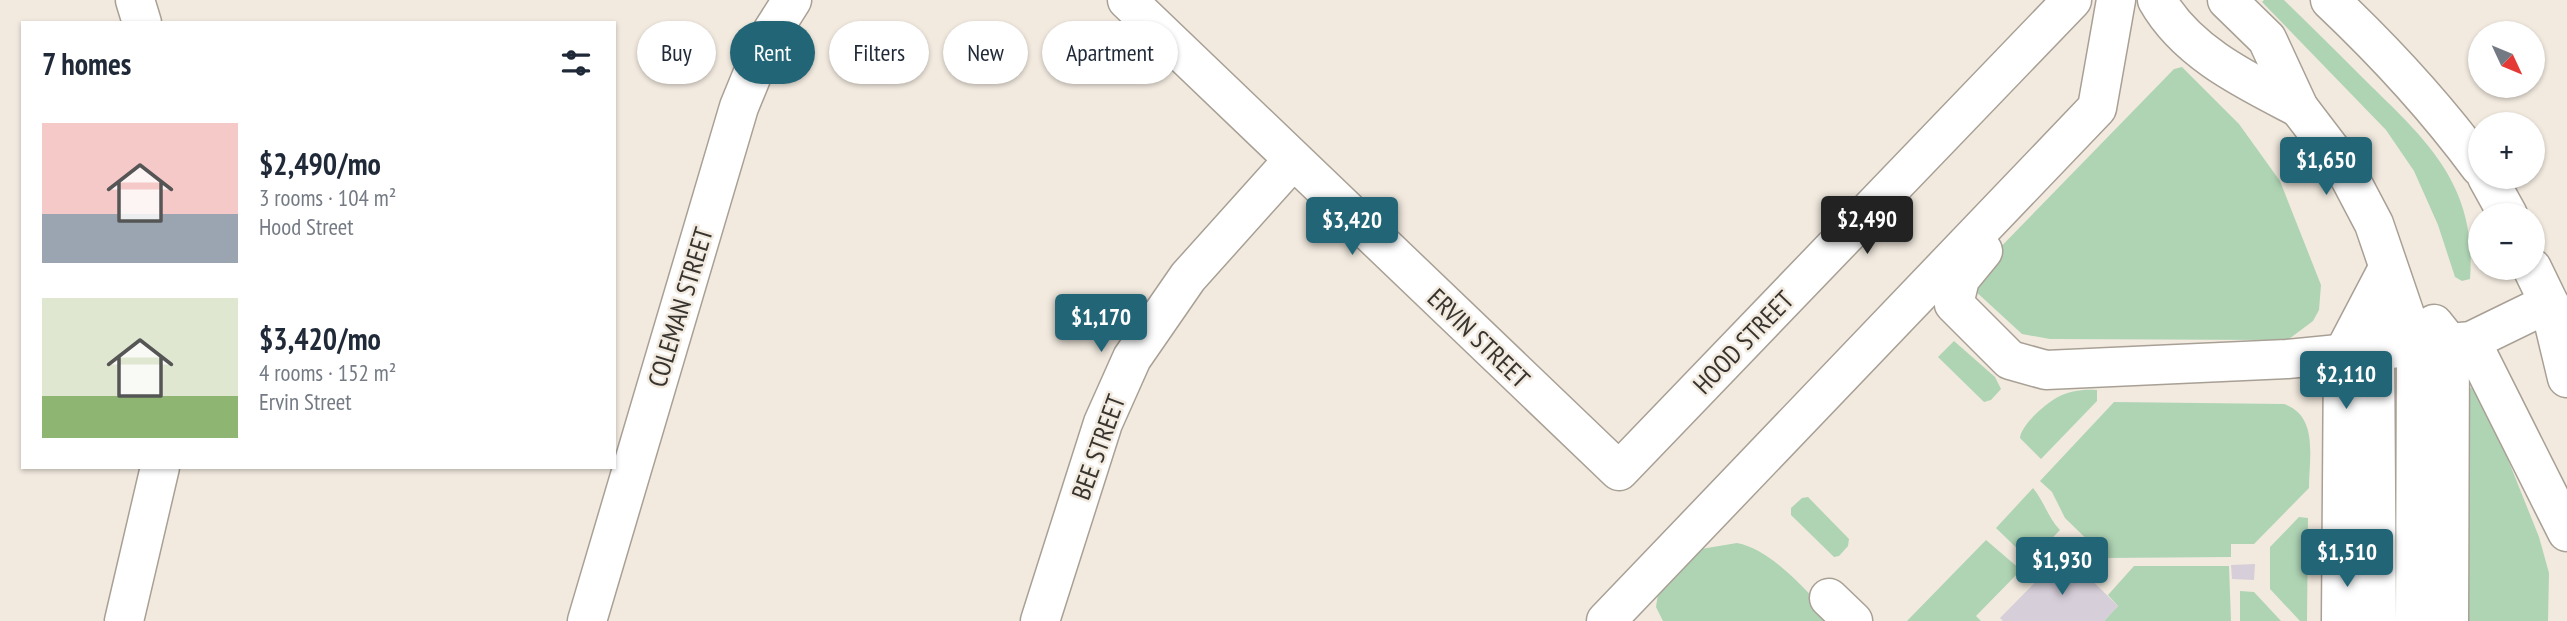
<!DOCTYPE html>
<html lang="en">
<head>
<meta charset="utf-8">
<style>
  body { margin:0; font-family:"PT Sans Narrow",sans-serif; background:#f6f6f7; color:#1f2937; height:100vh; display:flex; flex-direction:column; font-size:26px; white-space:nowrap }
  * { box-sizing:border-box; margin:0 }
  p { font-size:23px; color:#747a83 }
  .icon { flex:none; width:38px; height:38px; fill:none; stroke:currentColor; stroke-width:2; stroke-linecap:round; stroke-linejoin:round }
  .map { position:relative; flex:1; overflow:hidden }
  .sheet { position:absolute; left:21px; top:21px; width:595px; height:448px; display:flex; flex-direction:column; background:#fff; border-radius:0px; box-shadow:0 2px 5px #0004 }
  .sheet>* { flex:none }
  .guide { position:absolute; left:637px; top:21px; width:665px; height:63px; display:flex; gap:14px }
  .needle { width:46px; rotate:134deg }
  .tools { position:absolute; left:2468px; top:21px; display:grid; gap:14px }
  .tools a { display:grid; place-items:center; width:77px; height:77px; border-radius:50%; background:#fff; box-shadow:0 2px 5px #0004; font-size:35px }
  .price { position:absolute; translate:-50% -60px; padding:0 16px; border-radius:7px; background:#216577; color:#fff; font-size:23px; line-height:46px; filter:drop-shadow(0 2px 4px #0008) }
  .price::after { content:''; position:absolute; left:50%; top:42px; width:21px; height:16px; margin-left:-10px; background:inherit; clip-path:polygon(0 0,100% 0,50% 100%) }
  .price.selected { background:#222; color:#fff }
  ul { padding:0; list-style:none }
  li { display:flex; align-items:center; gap:21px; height:175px; padding:0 21px }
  li span { display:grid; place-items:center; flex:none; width:196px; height:140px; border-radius:0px; color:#555 }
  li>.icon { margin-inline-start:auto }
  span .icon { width:84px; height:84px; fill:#fffc; stroke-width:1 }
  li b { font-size:30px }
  h2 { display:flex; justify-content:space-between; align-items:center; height:84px; padding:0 21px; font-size:30px }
  .tag { padding:0 24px; border-radius:32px; background:#fff; box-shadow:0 2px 5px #0004; font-size:24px; line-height:63px }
  .tag.selected { background:#216577; color:#fff }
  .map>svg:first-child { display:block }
  .green { fill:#afd4b4 }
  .building { fill:#d6ced9 }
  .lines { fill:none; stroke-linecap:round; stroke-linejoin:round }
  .minor-casing { stroke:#a8a095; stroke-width:41 }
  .minor { stroke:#fff; stroke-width:38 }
  .labels { text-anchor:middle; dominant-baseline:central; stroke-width:5; stroke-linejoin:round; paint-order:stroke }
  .street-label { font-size:26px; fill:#373430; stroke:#f2eadf }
</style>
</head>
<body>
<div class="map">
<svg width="2567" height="621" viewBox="0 0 2567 621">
  <rect width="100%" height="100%" fill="#f2eadf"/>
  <g class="green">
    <path d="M2264 0H2284C2314 29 2343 58 2372 87 2431 144 2477 189 2470 279L2462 281 2455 277 2438 225 2414 171 2386 130 2262 2Z"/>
    <path d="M2182 67 2239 124 2280 181 2321 285 2319 310 2313 321 2289 339 2277 340 2050 339 2022 334 1973 289 1987 261 2174 69Z"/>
    <path d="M1954 341 1995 377 2001 389 1991 400 1984 402 1938 357Z"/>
    <path d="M2472 387 2481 392 2539 537 2549 573 2548 621H2461L2463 395Z"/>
    <path d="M2097 390V401L2041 459 2020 438C2021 425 2046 403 2058 397 2069 391 2083 389 2097 390Z"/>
    <path d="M2114 402 2284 404C2319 416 2309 458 2309 488L2254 544H2231V557L2106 558 2065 518 2052 492 2040 481Z"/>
    <path d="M2033 488C2044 501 2048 518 2060 530L2030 561 1996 528Z"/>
    <path d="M1808 497 1849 539 1848 546 1839 556 1834 557 1791 515V508L1802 498Z"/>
    <path d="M2299 517 2308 518 2307 621H2300L2270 589V547Z"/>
    <path d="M1986 540 2021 570 1976 616 1981 621H1907Z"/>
    <path d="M1737 543C1774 550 1809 595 1836 621H1663L1656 607 1659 587 1701 549Z"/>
    <path d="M2134 566H2229L2231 621H2104L2118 606 2108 595Z"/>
    <path d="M2240 591 2254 592 2281 621H2240Z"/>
  </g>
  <g class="building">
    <path d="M2064 553 2118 606 2104 621H2003L2000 618Z"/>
    <path d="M2255 564 2254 580 2232 579 2231 565Z"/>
  </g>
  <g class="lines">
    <defs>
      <g id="minor">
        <path d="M135 0 142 23"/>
        <path d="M1127 0 1619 471 2072 0"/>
        <path d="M2157 0C2187 53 2247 81 2299 108"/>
        <path d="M2227 0 2267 39 2299 108 2344 167 2374 224 2416 347 2415 621"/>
        <path d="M2330 0C2385 52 2435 106 2480 167"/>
        <path d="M2487 177 2508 215"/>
        <path d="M1983 251 1960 279 1954 304 2010 360 2046 370 2287 359 2471 341 2549 303"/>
        <path d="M2532 268 2549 303 2567 378"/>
        <path d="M2434 324 2450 344 2449 621"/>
        <path d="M2471 341 2567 532"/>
        <path d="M1829 598 1853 621"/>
        <path d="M124 621 160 467"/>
        <path d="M587 621 739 107 766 41 792 0"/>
        <path d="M1040 621 1103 423 1132 358 1188 277 1293 160"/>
        <path d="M1606 621 2097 108 2116 0"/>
        <path d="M2341 621 2343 354 2387 270"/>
        <path d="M2377 621 2375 351 2379 326"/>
      </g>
    </defs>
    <use href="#minor" class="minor-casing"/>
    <use href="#minor" class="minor"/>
  </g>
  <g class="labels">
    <g class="street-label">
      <text transform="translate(680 307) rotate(-73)">COLEMAN STREET</text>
      <text transform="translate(1479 338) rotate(44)">ERVIN STREET</text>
      <text transform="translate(1743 342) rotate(-46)">HOOD STREET</text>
      <text transform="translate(1098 447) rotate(-70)">BEE STREET</text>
    </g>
  </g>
</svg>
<div class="tools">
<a><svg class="needle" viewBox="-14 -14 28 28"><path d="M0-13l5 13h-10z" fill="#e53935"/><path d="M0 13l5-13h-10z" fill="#747a83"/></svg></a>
<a>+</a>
<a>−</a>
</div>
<b class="price" style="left:2326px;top:197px">$1,650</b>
<b class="price selected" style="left:1867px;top:256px">$2,490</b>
<b class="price" style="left:1352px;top:257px">$3,420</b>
<b class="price" style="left:1101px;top:354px">$1,170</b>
<b class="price" style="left:2346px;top:411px">$2,110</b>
<b class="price" style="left:2347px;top:589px">$1,510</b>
<b class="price" style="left:2062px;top:597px">$1,930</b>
<div class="guide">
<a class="tag">Buy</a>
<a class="tag selected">Rent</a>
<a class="tag">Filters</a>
<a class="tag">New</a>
<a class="tag">Apartment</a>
</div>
<section class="sheet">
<h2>7 homes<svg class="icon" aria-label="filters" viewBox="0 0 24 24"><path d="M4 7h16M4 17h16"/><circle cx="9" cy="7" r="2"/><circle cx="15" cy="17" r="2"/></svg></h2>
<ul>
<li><span style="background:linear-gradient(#f6c9c9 65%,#9aa5b1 0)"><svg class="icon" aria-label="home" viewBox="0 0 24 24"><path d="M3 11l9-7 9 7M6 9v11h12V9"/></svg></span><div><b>$2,490/mo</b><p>3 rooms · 104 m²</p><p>Hood Street</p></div></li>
<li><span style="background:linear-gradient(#dfe7d0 70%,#8fb573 0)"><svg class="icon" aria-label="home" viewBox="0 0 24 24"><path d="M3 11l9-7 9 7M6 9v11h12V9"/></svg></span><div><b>$3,420/mo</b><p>4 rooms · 152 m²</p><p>Ervin Street</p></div></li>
</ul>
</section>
</div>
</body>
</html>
